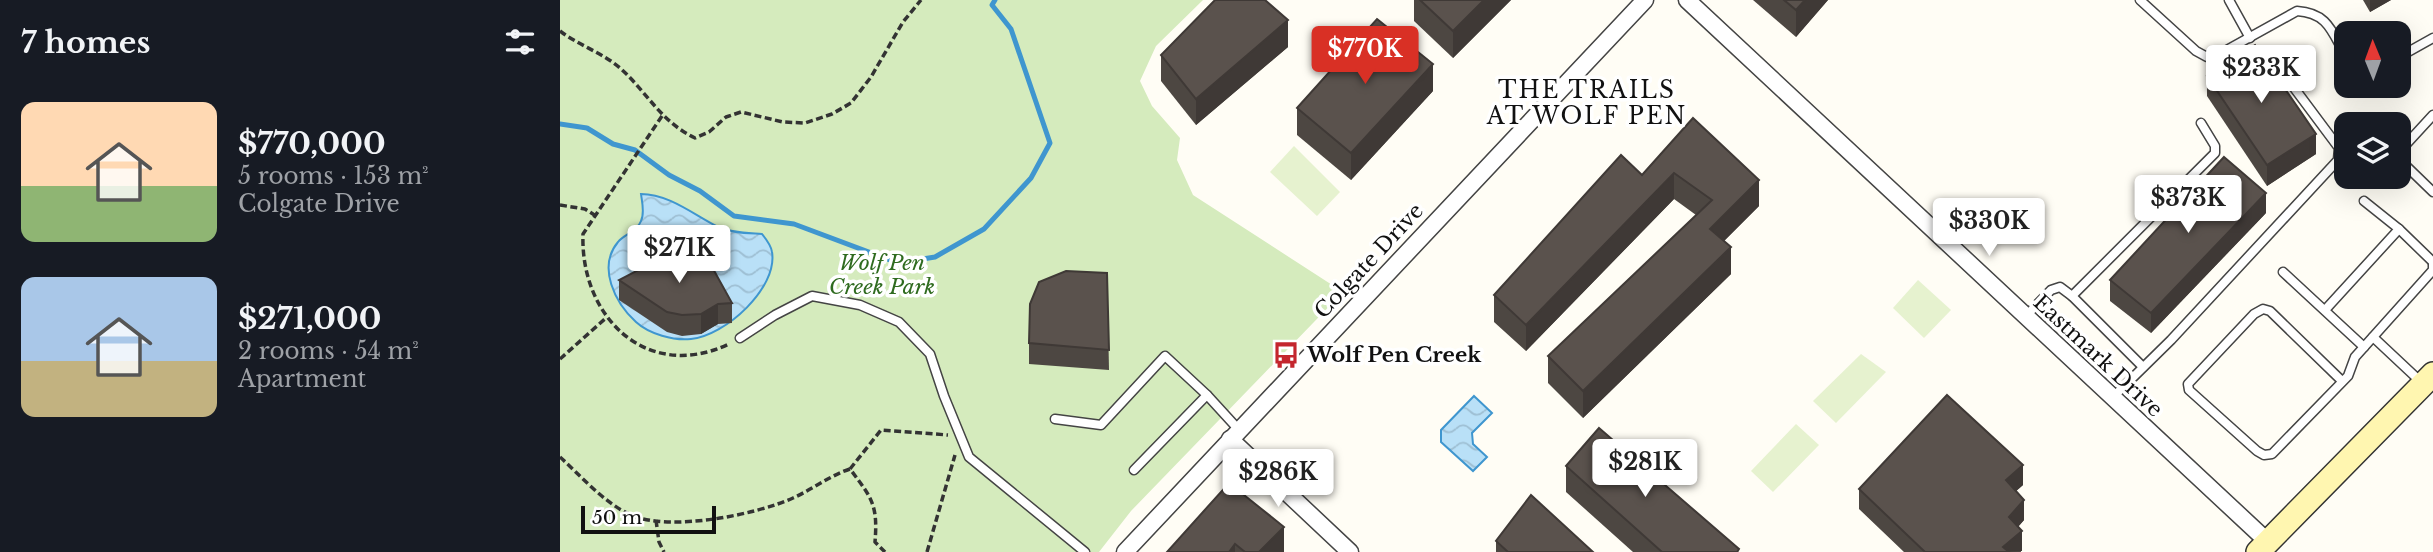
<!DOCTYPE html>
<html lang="en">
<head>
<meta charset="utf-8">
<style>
  body { margin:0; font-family:"Libre Baskerville",serif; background:#242831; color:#f1f3f6; height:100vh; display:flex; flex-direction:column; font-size:26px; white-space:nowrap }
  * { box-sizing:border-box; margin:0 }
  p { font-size:23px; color:#9ea1a6 }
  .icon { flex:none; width:38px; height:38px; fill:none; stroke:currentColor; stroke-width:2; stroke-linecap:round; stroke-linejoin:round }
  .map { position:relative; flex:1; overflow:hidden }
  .drawer { display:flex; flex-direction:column; background:#171b24; width:560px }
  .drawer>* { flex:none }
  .needle { width:46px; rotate:359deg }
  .buttons { position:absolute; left:1774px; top:21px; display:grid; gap:14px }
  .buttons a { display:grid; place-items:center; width:77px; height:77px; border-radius:14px; background:#171b24; box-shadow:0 7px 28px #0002; font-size:35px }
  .scale { position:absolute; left:21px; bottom:18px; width:135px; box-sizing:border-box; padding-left:7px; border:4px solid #111; border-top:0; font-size:19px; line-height:24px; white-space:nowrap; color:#111; -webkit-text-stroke:5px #fff; paint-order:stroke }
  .price { position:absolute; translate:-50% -60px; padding:0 16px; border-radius:7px; background:#fff; color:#222; font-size:23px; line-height:46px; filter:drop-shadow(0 2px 4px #0008) }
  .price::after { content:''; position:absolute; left:50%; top:42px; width:21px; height:16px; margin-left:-10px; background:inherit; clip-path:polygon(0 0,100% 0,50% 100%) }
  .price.active { background:#d93025; color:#fff }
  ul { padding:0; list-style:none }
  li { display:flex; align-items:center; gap:21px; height:175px; padding:0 21px }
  li span { display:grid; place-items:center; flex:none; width:196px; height:140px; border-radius:14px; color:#555 }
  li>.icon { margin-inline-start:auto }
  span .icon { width:84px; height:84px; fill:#fffc; stroke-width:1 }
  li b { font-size:30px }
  h2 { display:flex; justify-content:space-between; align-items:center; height:84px; padding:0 21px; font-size:30px }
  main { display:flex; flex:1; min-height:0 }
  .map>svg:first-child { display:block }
  .park { fill:#d5ebbd }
  .pitch { fill:#e6f2cf }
  .water { fill:url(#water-waves); stroke:#3f96cf; stroke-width:2 }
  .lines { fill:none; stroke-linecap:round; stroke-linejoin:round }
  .stream { stroke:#3f96cf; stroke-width:5 }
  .lane-casing { stroke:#444; stroke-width:11 }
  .street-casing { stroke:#444; stroke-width:19 }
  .secondary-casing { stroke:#333; stroke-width:26 }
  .path { stroke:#333; stroke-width:3.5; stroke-dasharray:7 3.5; stroke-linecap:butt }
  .lane { stroke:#fff; stroke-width:8 }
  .street { stroke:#fff; stroke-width:16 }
  .secondary { stroke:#fff6b0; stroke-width:23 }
  .wall { fill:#4d4742 }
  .shaded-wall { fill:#3f3936 }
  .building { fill:#5a524d; stroke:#3f3936; stroke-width:2 }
  .labels { text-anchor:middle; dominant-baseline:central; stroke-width:7; stroke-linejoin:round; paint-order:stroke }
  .street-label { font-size:21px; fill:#111; stroke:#fff }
  .park-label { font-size:21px; font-style:italic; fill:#2f6b1f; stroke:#fff }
  .poi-label { font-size:21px; font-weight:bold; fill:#111; stroke:#fff; text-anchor:start }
  .neighbourhood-label { font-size:23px; letter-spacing:2px; fill:#111; stroke:#fff }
</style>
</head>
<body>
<main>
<section class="drawer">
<h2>7 homes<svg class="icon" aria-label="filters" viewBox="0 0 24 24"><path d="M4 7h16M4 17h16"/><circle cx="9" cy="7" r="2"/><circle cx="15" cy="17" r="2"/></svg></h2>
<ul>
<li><span style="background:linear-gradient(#ffd9b3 60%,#8fb573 0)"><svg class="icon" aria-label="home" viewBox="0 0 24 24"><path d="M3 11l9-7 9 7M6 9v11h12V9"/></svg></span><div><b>$770,000</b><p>5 rooms · 153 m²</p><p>Colgate Drive</p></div></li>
<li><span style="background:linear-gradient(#a9c7e8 60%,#c2b280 0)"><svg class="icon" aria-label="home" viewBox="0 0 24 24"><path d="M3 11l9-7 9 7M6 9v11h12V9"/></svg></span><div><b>$271,000</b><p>2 rooms · 54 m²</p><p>Apartment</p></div></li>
</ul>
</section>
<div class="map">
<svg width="1873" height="552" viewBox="0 0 1873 552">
  <defs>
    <pattern id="water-waves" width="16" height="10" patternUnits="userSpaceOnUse" patternTransform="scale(1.75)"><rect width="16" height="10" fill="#b9e0f7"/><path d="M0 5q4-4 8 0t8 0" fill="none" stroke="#9ebfd3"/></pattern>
  </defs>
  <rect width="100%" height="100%" fill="#fffdf5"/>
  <path class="park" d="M0 0H643L596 46 580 81 592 106 620 138 617 160 633 195 783 292 571 511 539 552H0Z"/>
  <g class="pitch">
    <path d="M734 146 780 192 757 216 710 172Z"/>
    <path d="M1358 280 1391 310 1364 338 1333 308Z"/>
    <path d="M1301 354 1326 372 1276 423 1253 401Z"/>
    <path d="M1236 424 1259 445 1213 492 1191 471Z"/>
  </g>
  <g class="water">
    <path d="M81 194C109 194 134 215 158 227 171 233 188 233 202 234 206 239 211 245 212 252 218 288 165 336 131 339 114 341 89 334 76 322 55 303 37 267 58 242 64 234 77 232 81 221 85 213 82 202 81 194Z"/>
    <path d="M914 396 932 413 912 433 913 444 927 457 913 471 881 442V430Z"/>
  </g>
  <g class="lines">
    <path class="stream" d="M0 124 27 128 53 144 75 150 109 175 140 191 174 216 234 224 338 263 375 257 424 229 471 178 490 143 451 29 432 5 435 0"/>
    <defs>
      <g id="lane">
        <path d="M1580 0 1636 51 1647 57 1656 56 1737 11C1769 13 1772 33 1787 58"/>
        <path d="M1669 0 1690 38"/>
        <path d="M1839 57 1873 38"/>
        <path d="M1839 152 1873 115"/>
        <path d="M1839 159 1873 192"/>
        <path d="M1804 201 1839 229 1873 262"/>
        <path d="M1723 272 1804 347"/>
        <path d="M1512 296 1583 367"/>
        <path d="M1765 310 1839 229"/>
        <path d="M1465 317 1491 290 1500 287 1512 296 1655 153V146L1641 123"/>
        <path d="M1813 337 1861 382"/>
        <path d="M180 338 215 315 252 296 300 305 339 322 370 354 384 396 409 457 525 552"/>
        <path d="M1782 381 1710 311 1703 309 1694 314 1628 384 1629 390 1697 451 1704 455 1712 454 1788 376 1795 357 1873 270V264"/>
        <path d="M1552 398 1611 340 1778 160 1779 148 1720 69"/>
        <path d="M495 419 541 425 605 356 647 395 679 430"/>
        <path d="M574 470 647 395"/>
      </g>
      <g id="street">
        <path d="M1127 0 1708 542"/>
        <path d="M670 439 790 552"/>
        <path d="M565 552 1085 0"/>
      </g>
      <path id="secondary" d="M1698 552 1873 374"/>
    </defs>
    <use href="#lane" class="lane-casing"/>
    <use href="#street" class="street-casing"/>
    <use href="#secondary" class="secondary-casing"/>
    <g class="path">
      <path d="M0 31C18 45 43 53 60 68 87 92 101 122 135 138L149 132 166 117 181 112 223 122 245 123 272 114 291 103 311 77 343 22 361 0"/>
      <path d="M102 116 23 234C20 316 86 383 169 344"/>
      <path d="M0 205 25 209 36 216"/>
      <path d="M0 359 46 318"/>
      <path d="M0 457C21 476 44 503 71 515 109 532 195 515 233 498 253 489 269 476 290 469 312 498 318 505 315 542L325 552"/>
      <path d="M290 469 321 430 388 435"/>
      <path d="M96 520 99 542 104 552"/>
      <path d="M367 552 395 455"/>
    </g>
    <use href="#lane" class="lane"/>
    <use href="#street" class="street"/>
    <use href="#secondary" class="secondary"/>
  </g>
  <g class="wall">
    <path d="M854 0H951L893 58 854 21Z"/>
    <path d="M1193 0H1268L1236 37Z"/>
    <path d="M1803 0H1831L1810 12Z"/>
    <path d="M728 47 636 125 601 81V55Z"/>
    <path d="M1647 76 1756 154 1707 186 1647 96Z"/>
    <path d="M873 91 791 180 737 135V108Z"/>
    <path d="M1133 118 1199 206 1164 241 1171 274 1023 418 988 383V356L1136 215 1114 199 966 351 934 322V295L1082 175Z"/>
    <path d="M1706 213 1591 333 1550 301V280Z"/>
    <path d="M547 273 549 370 469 364V343Z"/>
    <path d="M59 280 172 303V323L158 324 141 334 122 336 107 332 59 300Z"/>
    <path d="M1006 466 1179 552H1073L1006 492Z"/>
    <path d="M1463 485 1456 491 1464 520 1458 527 1461 552H1344L1299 509V489Z"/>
    <path d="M724 527V552H607Z"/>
    <path d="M936 541 1033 552H936Z"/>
  </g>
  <g class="shaded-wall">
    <path d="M924 0H951L893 58V31Z"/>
    <path d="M1245 0H1268L1236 37V10Z"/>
    <path d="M1810 0H1831L1810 12Z"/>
    <path d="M728 20V47L636 125V99Z"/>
    <path d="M873 64V91L791 180V153Z"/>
    <path d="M1756 134V154L1707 186V165Z"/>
    <path d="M1114 173V199L966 351V325Z"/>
    <path d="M1199 180V206L1150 255V229Z"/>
    <path d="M1706 193V213L1591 333V313Z"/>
    <path d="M1171 247V274L1023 418V391Z"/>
    <path d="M158 304V324L141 334V314Z"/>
    <path d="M1463 465V485L1446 500V480Z"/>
    <path d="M1464 500V520L1449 537V517Z"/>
    <path d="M724 527V552H699Z"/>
    <path d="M1462 531V551L1443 552V547Z"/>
    <path d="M675 544V552H669Z"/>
  </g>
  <g class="building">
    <path d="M655 0H705L728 20 636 99 601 55Z"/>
    <path d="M860 0H924L893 31Z"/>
    <path d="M1224 0H1245L1236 10Z"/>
    <path d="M817 19 873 64 791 153 737 108Z"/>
    <path d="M1695 45 1756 134 1707 165 1647 76Z"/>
    <path d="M1133 118 1199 180 1150 229 1171 247 1023 391 988 356 1152 200 1114 173 966 325 934 295 1061 155 1082 175Z"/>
    <path d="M1664 157 1706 193 1591 313 1550 280Z"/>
    <path d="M109 254 147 258 172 303 158 304 141 314 122 315 107 312 59 280Z"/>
    <path d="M506 271 547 273 549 350 469 343 470 304 479 282Z"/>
    <path d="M1387 395 1463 465 1446 480 1464 500 1449 517 1462 531 1443 547 1449 552H1365L1299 489Z"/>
    <path d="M1039 428 1179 549 1177 552H1102L1006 466Z"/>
    <path d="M669 483 724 527 699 552H685L675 544 669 552H607Z"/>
    <path d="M971 495 1033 552H948L936 541Z"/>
  </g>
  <defs>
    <symbol id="bus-bare" viewBox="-9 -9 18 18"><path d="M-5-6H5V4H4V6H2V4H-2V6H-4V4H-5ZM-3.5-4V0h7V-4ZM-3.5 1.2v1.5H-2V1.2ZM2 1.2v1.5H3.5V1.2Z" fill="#c4262e" stroke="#fff" stroke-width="2.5" paint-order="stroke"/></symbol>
  </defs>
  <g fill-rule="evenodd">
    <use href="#bus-bare" x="707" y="336" width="38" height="38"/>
  </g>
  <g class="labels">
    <g class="street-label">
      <text transform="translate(809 261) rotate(-47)">Colgate Drive</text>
      <text transform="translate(1538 356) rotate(43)">Eastmark Drive</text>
    </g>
    <g class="park-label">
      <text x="322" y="263">Wolf Pen<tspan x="322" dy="24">Creek Park</tspan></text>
    </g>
    <g class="poi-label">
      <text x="747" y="355">Wolf Pen Creek</text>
    </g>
    <g class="neighbourhood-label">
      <text x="1027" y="90">THE TRAILS<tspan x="1027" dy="26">AT WOLF PEN</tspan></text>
    </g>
  </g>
</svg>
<div class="buttons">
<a><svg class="needle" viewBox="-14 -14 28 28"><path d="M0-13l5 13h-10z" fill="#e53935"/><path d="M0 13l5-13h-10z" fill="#9ea1a6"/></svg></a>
<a><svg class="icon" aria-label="layers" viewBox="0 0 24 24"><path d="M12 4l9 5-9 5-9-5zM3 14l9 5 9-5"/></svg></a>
</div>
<div class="scale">50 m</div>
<b class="price active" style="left:805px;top:86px">$770K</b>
<b class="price" style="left:1701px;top:105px">$233K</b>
<b class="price" style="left:1628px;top:235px">$373K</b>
<b class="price" style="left:1429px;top:258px">$330K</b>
<b class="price" style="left:119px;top:285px">$271K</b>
<b class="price" style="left:1085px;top:499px">$281K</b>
<b class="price" style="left:718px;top:509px">$286K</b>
</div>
</main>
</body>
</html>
